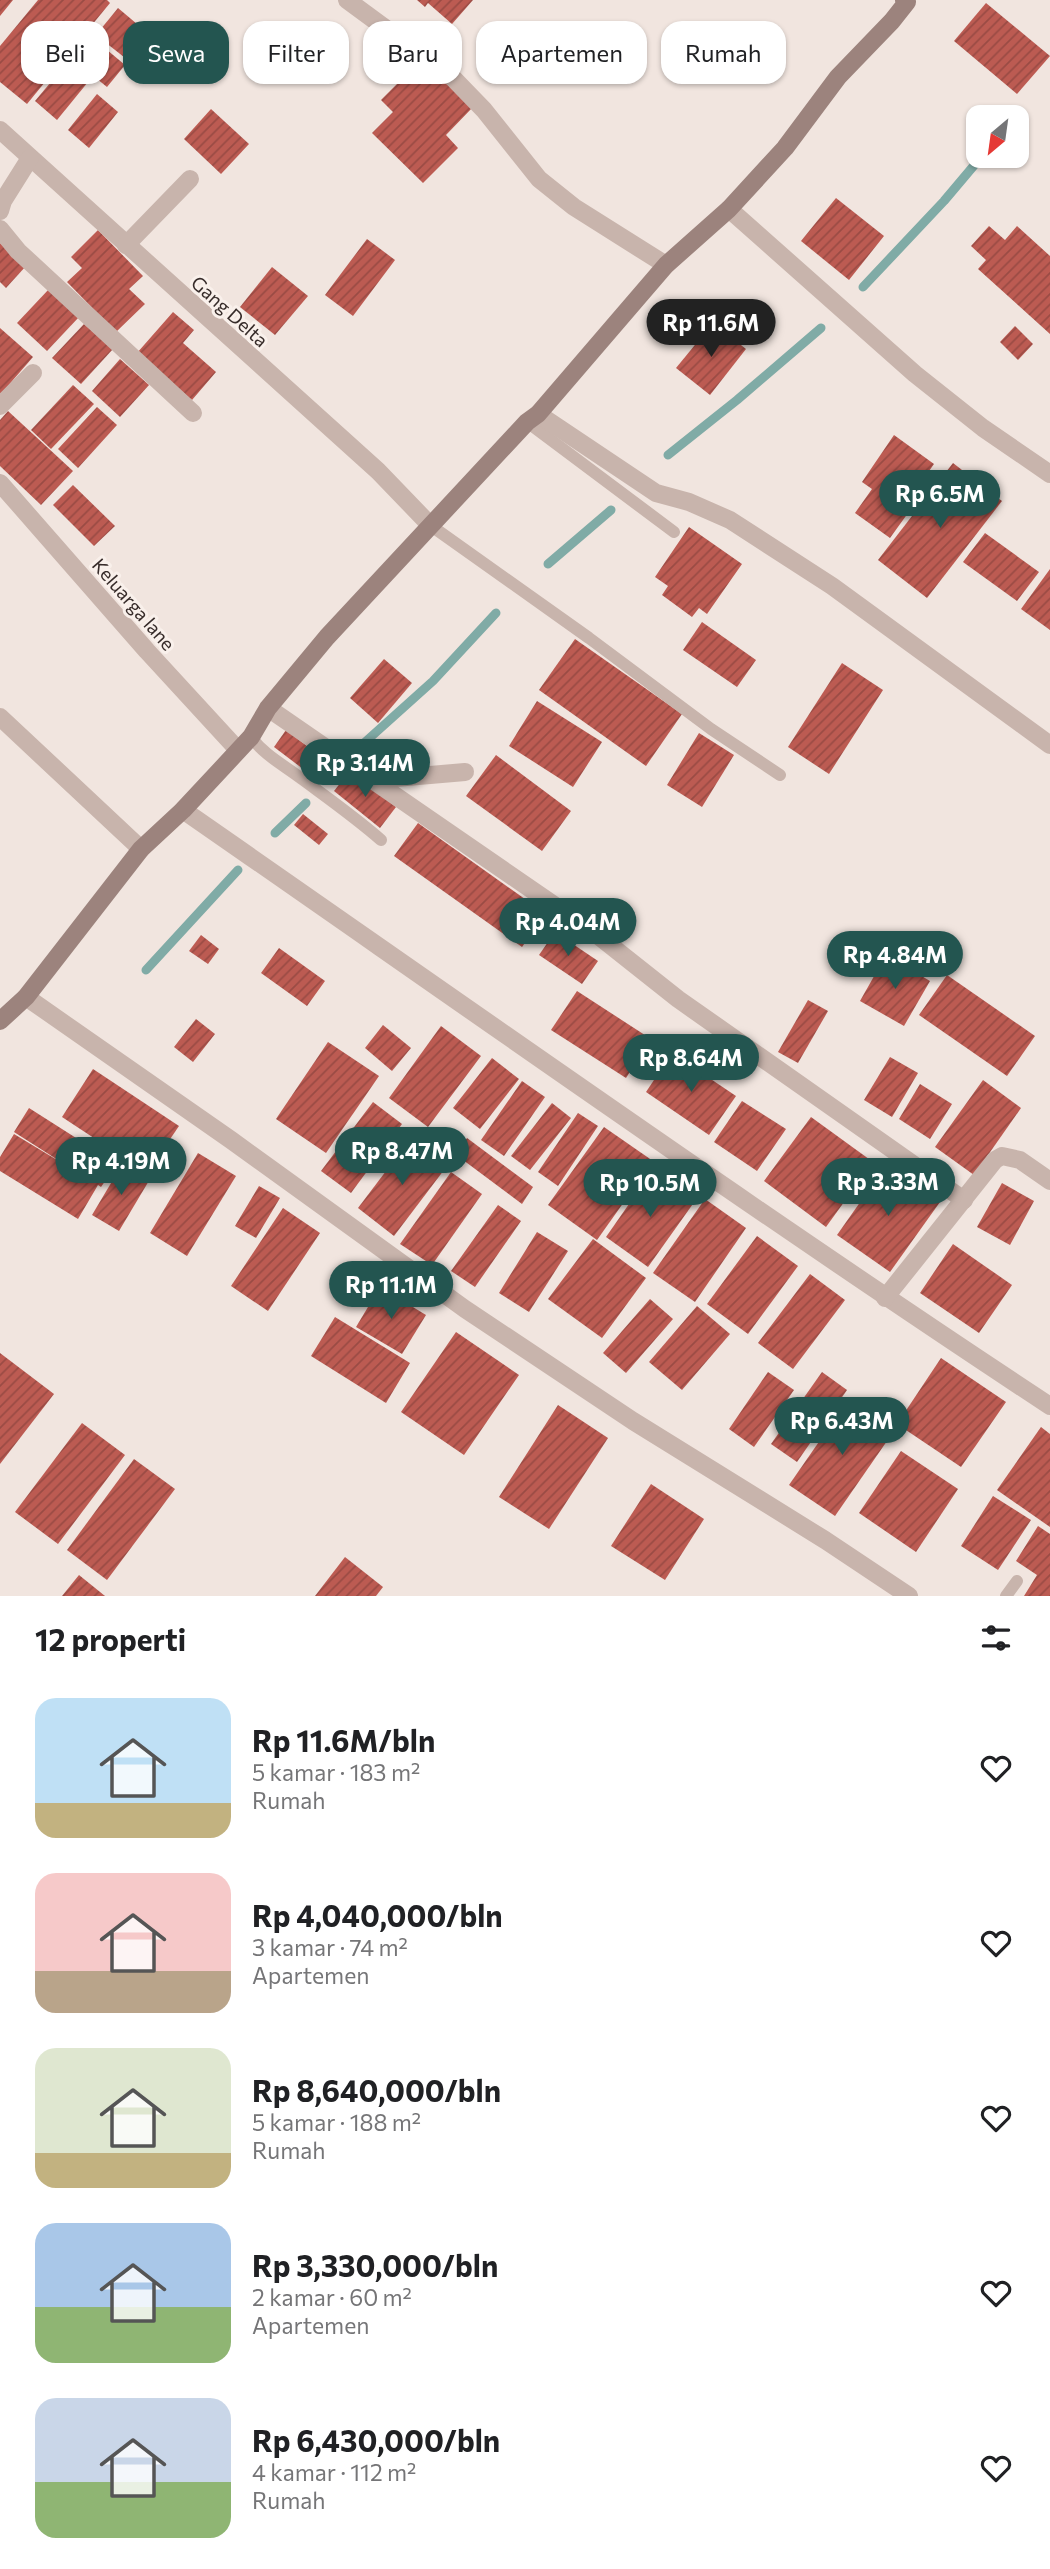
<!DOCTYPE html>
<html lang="id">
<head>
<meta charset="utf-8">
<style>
  body { margin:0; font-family:Commissioner,sans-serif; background:#f2f2f2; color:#202124; height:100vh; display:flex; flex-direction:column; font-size:26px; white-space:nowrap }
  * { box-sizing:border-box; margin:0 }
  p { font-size:23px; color:#757577 }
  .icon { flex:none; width:38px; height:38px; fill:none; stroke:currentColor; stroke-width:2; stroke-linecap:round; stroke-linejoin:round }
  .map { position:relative; height:1596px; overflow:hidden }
  .side { display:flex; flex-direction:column; background:#fff; flex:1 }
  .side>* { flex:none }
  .hud { position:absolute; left:21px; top:21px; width:1008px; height:63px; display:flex; gap:14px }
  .needle { width:46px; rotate:209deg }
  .fabs { position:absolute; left:966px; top:105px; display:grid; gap:14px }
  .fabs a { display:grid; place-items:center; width:63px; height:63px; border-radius:14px; background:#fff; box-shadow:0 2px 5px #0004; font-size:35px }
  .price { position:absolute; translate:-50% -60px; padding:0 16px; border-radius:24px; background:#235550; color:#fff; font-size:23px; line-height:46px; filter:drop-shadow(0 2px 4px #0008) }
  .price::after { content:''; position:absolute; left:50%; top:42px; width:21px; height:16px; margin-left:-10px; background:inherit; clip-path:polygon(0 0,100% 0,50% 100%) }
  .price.current { background:#222; color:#fff }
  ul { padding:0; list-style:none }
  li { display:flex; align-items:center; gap:21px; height:175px; padding:0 35px }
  li span { display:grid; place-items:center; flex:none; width:196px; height:140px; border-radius:21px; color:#555 }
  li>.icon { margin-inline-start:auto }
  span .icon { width:84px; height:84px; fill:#fffc; stroke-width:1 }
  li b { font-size:30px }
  h2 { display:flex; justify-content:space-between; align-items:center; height:84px; padding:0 35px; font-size:30px }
  .pill { padding:0 24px; border-radius:21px; background:#fff; box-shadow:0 2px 5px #0004; font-size:24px; line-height:63px }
  .pill.current { background:#235550; color:#fff }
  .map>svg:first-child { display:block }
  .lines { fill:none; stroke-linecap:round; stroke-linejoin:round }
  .stream { stroke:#80aba6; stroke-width:9 }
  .building { fill:url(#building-hatch) }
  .lane { stroke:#c8b4ac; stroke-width:12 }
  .street { stroke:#c8b4ac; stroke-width:18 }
  .secondary { stroke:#9c837d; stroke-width:18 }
  .labels { text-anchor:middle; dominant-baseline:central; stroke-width:6; stroke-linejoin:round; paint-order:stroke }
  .street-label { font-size:19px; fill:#372c2a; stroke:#f9f0eb }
</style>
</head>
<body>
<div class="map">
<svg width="1050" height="1596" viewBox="0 0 1050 1596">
  <defs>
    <pattern id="building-hatch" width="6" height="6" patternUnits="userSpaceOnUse" patternTransform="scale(1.75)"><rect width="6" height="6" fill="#bc5b52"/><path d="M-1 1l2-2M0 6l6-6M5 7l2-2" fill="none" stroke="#9a4b44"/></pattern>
  </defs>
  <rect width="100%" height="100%" fill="#f1e5df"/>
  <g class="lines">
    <g class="stream">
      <path d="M1015 117 1020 112"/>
      <path d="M863 287 944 201 982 156"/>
      <path d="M668 455 737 400 821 328"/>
      <path d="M548 564 611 510"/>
      <path d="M354 752 433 681 496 613"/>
      <path d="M275 833 306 803"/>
      <path d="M146 970 238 870"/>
    </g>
  </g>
  <g class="building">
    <path d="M0 0H13L0 16Z"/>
    <path d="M38 0H107L110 3 27 104 0 82V46Z"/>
    <path d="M417 0H473L452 24 428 3 425 7Z"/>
    <path d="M986 3 1050 56 1017 94 954 41Z"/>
    <path d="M118 8 150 35 129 61 96 35Z"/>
    <path d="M100 44 125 65 107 87 81 66Z"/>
    <path d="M423 58 473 107 446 135 458 148 423 183 372 133 393 112 381 100Z"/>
    <path d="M66 64 88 82 57 120 35 101Z"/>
    <path d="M97 94 118 112 89 148 68 130Z"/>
    <path d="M211 109 249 144 221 174 184 139Z"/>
    <path d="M836 198 884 236 849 280 801 241Z"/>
    <path d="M989 226 1005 240 1017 226 1050 256V334L978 269 986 260 971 246Z"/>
    <path d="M98 230 143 276 129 289 145 304 116 332 67 282 82 268 71 257Z"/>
    <path d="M367 239 395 260 353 316 325 295Z"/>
    <path d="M0 243 26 266 6 288 0 282Z"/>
    <path d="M272 267 308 296 275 335 240 307Z"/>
    <path d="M49 289 79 317 47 351 17 323Z"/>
    <path d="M173 312 194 330 183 343 216 372 192 400 137 353Z"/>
    <path d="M713 323 746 349 710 395 676 368Z"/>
    <path d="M84 324 113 349 81 384 52 358Z"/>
    <path d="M1015 326 1033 344 1018 360 1000 342Z"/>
    <path d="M0 328 33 357 0 395Z"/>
    <path d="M120 359 149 385 120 417 92 391Z"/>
    <path d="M73 385 94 404 51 449 31 430Z"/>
    <path d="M97 407 117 425 78 468 58 449Z"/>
    <path d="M8 411 73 471 41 505 0 466V420Z"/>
    <path d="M894 435 934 464 915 491 921 495 890 538 855 513 872 489 862 482Z"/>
    <path d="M953 463 1002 501 927 598 878 560Z"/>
    <path d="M73 485 115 526 94 546 53 505Z"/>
    <path d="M689 527 742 564 707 614 699 608 692 617 662 595 668 586 655 577Z"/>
    <path d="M985 533 1039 572 1017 601 963 562Z"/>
    <path d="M1050 569V630L1021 609Z"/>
    <path d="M702 622 756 660 737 687 683 650Z"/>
    <path d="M575 639 682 714 646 766 539 690Z"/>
    <path d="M384 659 412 683 378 723 350 698Z"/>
    <path d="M842 663 883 690 829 774 788 747Z"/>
    <path d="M537 701 602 742 573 787 509 746Z"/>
    <path d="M286 730 319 755 307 772 274 747Z"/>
    <path d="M699 733 734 755 702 807 667 785Z"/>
    <path d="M496 755 571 811 542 851 466 796Z"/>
    <path d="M350 771 396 807 380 828 334 791Z"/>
    <path d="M303 814 328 834 319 845 294 825Z"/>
    <path d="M418 823 546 914 522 947 394 856Z"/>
    <path d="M555 932 598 961 582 984 539 955Z"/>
    <path d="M201 935 219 949 208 964 189 951Z"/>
    <path d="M279 948 325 981 307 1006 261 973Z"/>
    <path d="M886 955 930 981 904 1026 860 1001Z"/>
    <path d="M947 975 1035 1036 1007 1076 919 1015Z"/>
    <path d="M577 991 651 1039 626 1078 551 1030Z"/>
    <path d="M808 1000 828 1011 798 1063 778 1052Z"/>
    <path d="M196 1019 215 1034 193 1062 174 1047Z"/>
    <path d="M383 1025 411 1048 392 1071 365 1048Z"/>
    <path d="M441 1026 481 1056 428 1127 389 1098Z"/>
    <path d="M328 1042 379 1076 326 1153 276 1119Z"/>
    <path d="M672 1053 736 1096 709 1135 646 1092Z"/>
    <path d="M890 1057 918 1073 892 1117 864 1100Z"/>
    <path d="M492 1058 519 1079 480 1129 453 1108Z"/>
    <path d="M93 1069 179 1126 147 1173 62 1117Z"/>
    <path d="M983 1080 1021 1108 974 1175 935 1147Z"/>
    <path d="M522 1081 545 1097 504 1156 481 1140Z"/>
    <path d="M920 1084 952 1104 930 1139 899 1119Z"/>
    <path d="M742 1101 786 1129 757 1171 714 1142Z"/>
    <path d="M373 1102 402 1124 351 1193 321 1171Z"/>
    <path d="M552 1103 571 1118 530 1170 511 1156Z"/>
    <path d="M29 1108 117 1164 101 1187 98 1185 78 1219 0 1171V1157L14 1134 72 1169 14 1132Z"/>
    <path d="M578 1113 598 1126 558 1186 538 1172Z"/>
    <path d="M811 1117 873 1162 826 1227 764 1181Z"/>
    <path d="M604 1127 653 1161 597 1240 548 1205Z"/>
    <path d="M411 1138 447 1166 394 1236 358 1208Z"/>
    <path d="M467 1138 533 1187 522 1204 455 1154Z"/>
    <path d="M198 1153 236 1176 187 1256 150 1233Z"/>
    <path d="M123 1163 150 1179 119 1231 92 1215Z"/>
    <path d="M887 1164 940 1202 890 1272 837 1235Z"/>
    <path d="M652 1171 695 1201 648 1267 606 1237Z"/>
    <path d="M451 1172 482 1194 432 1265 400 1244Z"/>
    <path d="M1002 1183 1034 1201 1010 1245 977 1227Z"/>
    <path d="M259 1186 280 1198 256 1238 235 1226Z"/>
    <path d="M705 1199 746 1228 695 1302 653 1273Z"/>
    <path d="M498 1205 521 1221 475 1287 451 1271Z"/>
    <path d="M283 1208 320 1233 268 1311 231 1286Z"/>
    <path d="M537 1232 568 1251 529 1312 499 1293Z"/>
    <path d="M757 1236 798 1266 748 1334 707 1304Z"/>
    <path d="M593 1239 646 1278 602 1338 548 1299Z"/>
    <path d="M953 1244 1012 1285 979 1333 920 1293Z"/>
    <path d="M810 1274 845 1300 793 1369 758 1343Z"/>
    <path d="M380 1287 426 1315 402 1354 356 1327Z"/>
    <path d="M650 1299 673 1319 626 1373 603 1353Z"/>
    <path d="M697 1306 730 1334 682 1390 649 1362Z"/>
    <path d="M335 1317 410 1363 386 1403 311 1356Z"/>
    <path d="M456 1332 519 1375 464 1455 401 1412Z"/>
    <path d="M0 1353 54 1394 0 1464Z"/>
    <path d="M941 1358 1006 1402 961 1467 897 1424Z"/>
    <path d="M768 1372 794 1390 754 1447 729 1429Z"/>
    <path d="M822 1372 847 1390 797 1462 771 1444Z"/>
    <path d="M850 1397 896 1428 835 1516 789 1485Z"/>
    <path d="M558 1405 608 1438 549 1529 499 1497Z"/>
    <path d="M82 1423 125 1455 58 1544 15 1512Z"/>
    <path d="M1041 1427 1050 1434V1527L997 1490Z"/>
    <path d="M901 1451 958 1489 916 1552 859 1513Z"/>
    <path d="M134 1459 175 1489 107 1580 67 1550Z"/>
    <path d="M651 1484 704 1519 665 1580 611 1546Z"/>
    <path d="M993 1496 1031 1520 998 1570 961 1546Z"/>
    <path d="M1038 1526 1050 1534V1596H1024L1037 1575 1016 1561Z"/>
    <path d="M345 1557 383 1587 376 1596H315Z"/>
    <path d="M79 1575 105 1596H62Z"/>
  </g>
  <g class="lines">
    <g class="lane">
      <path d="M527 422 674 532"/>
      <path d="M430 525 589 638 711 729 780 775"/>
      <path d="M251 737C265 756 284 765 302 779 329 799 356 818 381 840"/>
      <path d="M1006 1596 1017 1581"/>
    </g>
    <g class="street">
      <path d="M347 0 453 78 484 110 539 179 574 207 666 265"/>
      <path d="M0 130 378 471 430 525"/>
      <path d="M729 209 915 374 983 428 1050 474"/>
      <path d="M0 211 3 201 30 158"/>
      <path d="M0 229 18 251 193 413"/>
      <path d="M126 245 190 179"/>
      <path d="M0 406 33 373"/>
      <path d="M538 414 656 493 689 502 730 520 832 586 1050 745"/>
      <path d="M0 483 147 651 238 750"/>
      <path d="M268 708 596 934 678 999 964 1200"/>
      <path d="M0 717 141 849"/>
      <path d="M372 780 465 772"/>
      <path d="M183 810C471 1010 757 1213 1050 1406"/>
      <path d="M26 997 231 1140 465 1309 633 1421 825 1540 909 1596"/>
      <path d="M885 1298 995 1160 1002 1156 1020 1160 1050 1181"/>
    </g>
    <path class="secondary" d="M0 1021 26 997 141 849 183 810 251 737 268 708 327 637 527 422 538 414 666 265 729 209 785 148 838 77 892 21 907 2 904 0"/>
  </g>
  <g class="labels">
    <g class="street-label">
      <text transform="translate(230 311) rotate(42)">Gang Delta</text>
      <text transform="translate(134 604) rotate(49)">Keluarga lane</text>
    </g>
  </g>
</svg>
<div class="fabs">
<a><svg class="needle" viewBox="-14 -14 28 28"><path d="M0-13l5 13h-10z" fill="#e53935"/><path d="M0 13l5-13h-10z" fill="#757577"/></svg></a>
</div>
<b class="price current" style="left:711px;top:359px">Rp 11.6M</b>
<b class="price" style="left:940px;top:530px">Rp 6.5M</b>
<b class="price" style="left:365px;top:799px">Rp 3.14M</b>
<b class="price" style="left:568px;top:958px">Rp 4.04M</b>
<b class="price" style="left:895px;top:991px">Rp 4.84M</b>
<b class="price" style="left:691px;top:1094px">Rp 8.64M</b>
<b class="price" style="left:402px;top:1187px">Rp 8.47M</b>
<b class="price" style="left:121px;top:1197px">Rp 4.19M</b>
<b class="price" style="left:888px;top:1218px">Rp 3.33M</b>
<b class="price" style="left:650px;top:1219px">Rp 10.5M</b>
<b class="price" style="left:391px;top:1321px">Rp 11.1M</b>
<b class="price" style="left:842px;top:1457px">Rp 6.43M</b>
<div class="hud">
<a class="pill">Beli</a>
<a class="pill current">Sewa</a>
<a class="pill">Filter</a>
<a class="pill">Baru</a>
<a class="pill">Apartemen</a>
<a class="pill">Rumah</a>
</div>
</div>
<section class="side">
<h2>12 properti<svg class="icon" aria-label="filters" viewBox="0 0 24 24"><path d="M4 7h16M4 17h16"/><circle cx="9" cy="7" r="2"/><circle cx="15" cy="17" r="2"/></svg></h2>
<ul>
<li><span style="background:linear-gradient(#bfe0f5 75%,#c2b280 0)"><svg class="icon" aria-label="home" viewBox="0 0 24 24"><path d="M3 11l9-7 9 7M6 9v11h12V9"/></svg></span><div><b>Rp 11.6M/bln</b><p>5 kamar · 183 m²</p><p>Rumah</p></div><svg class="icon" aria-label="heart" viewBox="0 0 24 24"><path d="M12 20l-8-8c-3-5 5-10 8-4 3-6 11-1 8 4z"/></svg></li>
<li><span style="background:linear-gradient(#f6c9c9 70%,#b9a48a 0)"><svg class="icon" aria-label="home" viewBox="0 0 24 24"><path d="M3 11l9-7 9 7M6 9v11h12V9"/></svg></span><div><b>Rp 4,040,000/bln</b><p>3 kamar · 74 m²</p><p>Apartemen</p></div><svg class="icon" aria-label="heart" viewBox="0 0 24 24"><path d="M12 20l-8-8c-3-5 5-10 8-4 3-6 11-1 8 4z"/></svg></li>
<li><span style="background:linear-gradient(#dfe7d0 75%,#c2b280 0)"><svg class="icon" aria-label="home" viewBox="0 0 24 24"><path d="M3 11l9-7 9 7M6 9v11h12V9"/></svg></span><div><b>Rp 8,640,000/bln</b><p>5 kamar · 188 m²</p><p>Rumah</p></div><svg class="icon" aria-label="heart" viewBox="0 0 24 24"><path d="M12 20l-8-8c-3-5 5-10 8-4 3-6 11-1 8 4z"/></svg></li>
<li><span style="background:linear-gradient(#a9c7e8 60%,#8fb573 0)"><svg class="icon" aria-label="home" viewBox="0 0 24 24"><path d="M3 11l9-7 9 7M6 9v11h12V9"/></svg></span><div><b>Rp 3,330,000/bln</b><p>2 kamar · 60 m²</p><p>Apartemen</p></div><svg class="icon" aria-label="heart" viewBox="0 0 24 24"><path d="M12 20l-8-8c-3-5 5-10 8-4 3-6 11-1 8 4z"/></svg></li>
<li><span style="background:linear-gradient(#c9d6e8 60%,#8fb573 0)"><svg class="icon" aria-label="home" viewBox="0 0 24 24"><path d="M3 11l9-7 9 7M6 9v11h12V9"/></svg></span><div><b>Rp 6,430,000/bln</b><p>4 kamar · 112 m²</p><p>Rumah</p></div><svg class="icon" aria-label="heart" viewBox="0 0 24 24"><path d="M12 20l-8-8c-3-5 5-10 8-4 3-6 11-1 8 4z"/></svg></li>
</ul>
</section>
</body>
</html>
